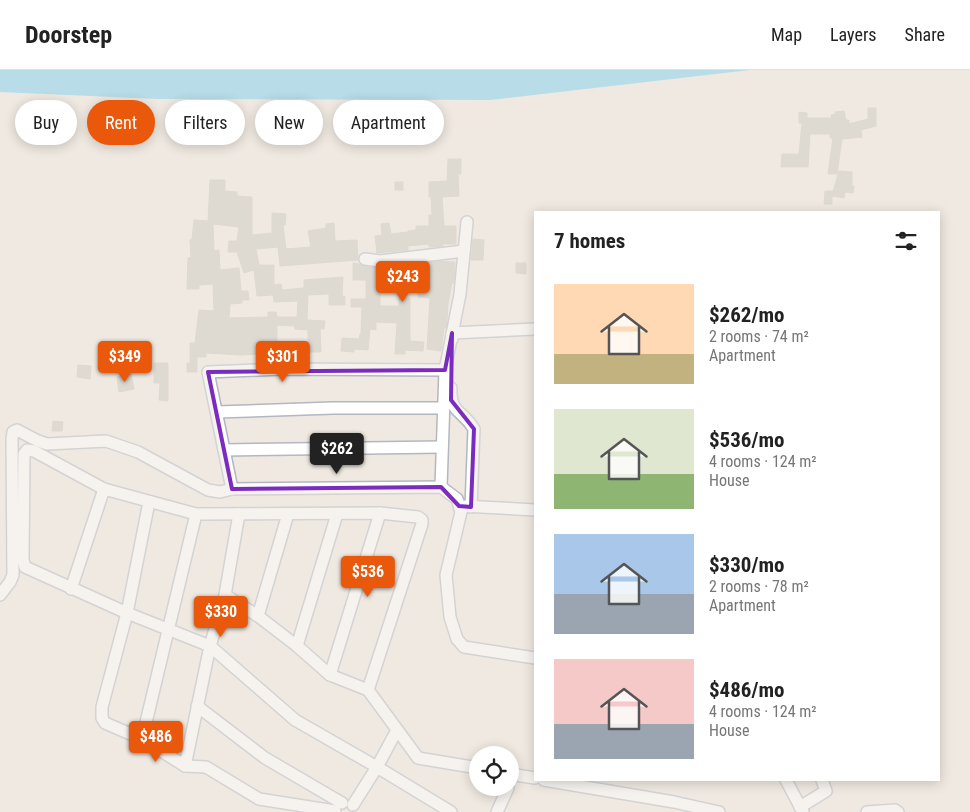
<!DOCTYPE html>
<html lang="en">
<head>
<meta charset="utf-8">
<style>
  body { margin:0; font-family:"Roboto Condensed",sans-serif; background:#f2f2f2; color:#222; height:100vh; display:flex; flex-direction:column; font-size:19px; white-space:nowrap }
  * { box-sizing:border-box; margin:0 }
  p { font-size:16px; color:#767676 }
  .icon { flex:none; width:28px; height:28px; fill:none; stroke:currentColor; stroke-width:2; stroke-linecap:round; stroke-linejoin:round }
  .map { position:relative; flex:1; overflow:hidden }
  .side { position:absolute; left:534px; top:141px; width:406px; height:570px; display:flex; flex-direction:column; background:#fff; border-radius:0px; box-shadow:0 2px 12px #0003 }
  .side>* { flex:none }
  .banner { position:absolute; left:15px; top:30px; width:444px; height:45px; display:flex; gap:10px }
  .fabs { position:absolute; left:469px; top:676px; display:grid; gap:10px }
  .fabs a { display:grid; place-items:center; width:50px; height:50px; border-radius:50%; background:#fff; box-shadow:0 2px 12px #0003; font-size:25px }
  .price { position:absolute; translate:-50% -42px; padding:0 11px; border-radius:5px; background:#ea580c; color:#fff; font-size:16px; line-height:32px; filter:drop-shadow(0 1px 2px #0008) }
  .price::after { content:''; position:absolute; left:50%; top:30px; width:15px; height:11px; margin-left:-8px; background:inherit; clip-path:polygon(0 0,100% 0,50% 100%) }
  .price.current { background:#222; color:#fff }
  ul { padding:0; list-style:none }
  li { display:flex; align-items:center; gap:15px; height:125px; padding:0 20px }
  li span { display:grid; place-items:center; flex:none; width:140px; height:100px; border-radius:0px; color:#555 }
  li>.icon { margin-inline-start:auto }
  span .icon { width:60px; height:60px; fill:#fffc; stroke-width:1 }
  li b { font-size:21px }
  h2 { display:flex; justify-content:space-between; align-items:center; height:60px; padding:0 20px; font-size:21px }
  .pill { padding:0 18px; border-radius:22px; background:#fff; box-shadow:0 2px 12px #0003; font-size:18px; line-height:45px }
  .pill.current { background:#ea580c; color:#fff }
  header { display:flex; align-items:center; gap:30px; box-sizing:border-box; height:70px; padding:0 25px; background:#fff; border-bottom:1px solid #e0e0e0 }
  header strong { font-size:24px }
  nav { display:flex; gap:28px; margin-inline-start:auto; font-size:18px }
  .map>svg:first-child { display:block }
  .water { fill:#75cff0 }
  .building { fill:#cbc7bf; stroke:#cbc5ba; fill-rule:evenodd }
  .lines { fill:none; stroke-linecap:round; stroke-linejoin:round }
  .minor-casing { stroke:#b4b7c1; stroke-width:14 }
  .minor { stroke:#fff; stroke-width:11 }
  .marked { fill:none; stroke:#7b2cbf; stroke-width:4; stroke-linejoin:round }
</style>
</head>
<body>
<header>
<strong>Doorstep</strong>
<nav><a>Map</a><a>Layers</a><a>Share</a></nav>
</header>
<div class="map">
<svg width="970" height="742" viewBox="0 0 970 742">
  <rect width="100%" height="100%" fill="#efe9e1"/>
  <path class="water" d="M0 0H750L490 30 158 29 0 22Z"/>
  <g class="building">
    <path d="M868 38H876V56L861 60 862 67 842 69 837 104H828L833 68H830V64H810L808 97H781L782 84H799L802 53H799V42L807 43V48H832L831 45 836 44 835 42 844 41 846 50H849V54L868 49Z"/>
    <path d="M448 89H461V104H458L459 126 442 127 444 156H456V174H443V176L429 177V174L408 176V180L377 183 375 166 382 165 381 154 389 153 391 164 408 162V161L416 160V156H429V145H432L431 127H429V112L447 111Z"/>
    <path d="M839 101 852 102V116H854L853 123 845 122 844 128 832 126V134H824L825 121H833L832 125Z"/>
    <path d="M210 110H225V121L237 122V126L252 127V165L272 163V143L286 144 285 155H283L286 179 311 177 308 161 326 158V154L334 153 335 171 357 170 358 190 280 196 278 177 256 179 259 195H274V215L281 214 282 220 304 218V210L343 207 342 226H345V235H329V224L308 225 307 250 325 251 324 259H320L321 282H308V260L295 259V256L277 255V279H259V284L241 285 206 283V287H197V302H187V293H190V273H195L199 240 214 241 213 214 199 215V219H187L188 188 191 187 190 170 192 169 194 150 208 151ZM213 154 239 157 237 171H229L228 182H237L244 203 254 200 257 226 273 225 274 232 298 231 297 247H277L276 242H268V247L229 248 230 234 242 233V230H249L248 221H241L239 198 220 200 219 180 214 181Z"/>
    <rect x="395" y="112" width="8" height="8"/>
    <path d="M473 169 484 170 483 190H471Z"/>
    <path d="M440 191 455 192 454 213H452L448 234 447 251 446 258H444L441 281 427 279 430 228 418 227 419 211H397V216L380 217V236H399V228H410V271L424 272 423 281 405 280V284H395L397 253 376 252V260L370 259 368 280 354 279V282L341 281 342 268 359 269 360 264H361L362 237H351V229H366V210H353V193L381 198Z"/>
    <path d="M516 193H526V204L516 203Z"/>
    <path d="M154 293H168V331L159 330 160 313H154Z"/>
    <path d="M78 295 91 296 90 309 77 307Z"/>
    <path d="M131 304 134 319 119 322 117 307Z"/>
    <path d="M53 351 63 352 62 361H52Z"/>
  </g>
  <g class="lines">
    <defs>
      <g id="minor">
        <path d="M365 189 380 191 464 181"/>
        <path d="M452 269V263L535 259"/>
        <path d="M451 318C450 344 462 339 474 359L471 437"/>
        <path d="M217 342 333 338H444"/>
        <path d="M224 380 442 377"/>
        <path d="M441 417 445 300 460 224 467 152"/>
        <path d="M232 419 208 302 283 299 445 300"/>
        <path d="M149 432 127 543 102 637V648L105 653 142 669 185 696 210 576 225 525 239 444"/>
        <path d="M463 436 535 440"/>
        <path d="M71 519 104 419"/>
        <path d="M0 525 10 512 13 505 12 369 13 362 17 360 38 371 47 374 106 371 138 382 208 420 220 422 232 419 441 417 457 429 461 442 446 505 450 547 457 569 464 577 535 588"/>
        <path d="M225 525 258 546 297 576 330 605 368 620 418 688 478 698"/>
        <path d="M258 546 288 444"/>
        <path d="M297 576 337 444"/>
        <path d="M330 605 380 443"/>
        <path d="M368 620 422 454V450L418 447 380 443 196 444 104 419 34 381 27 380 24 384 23 490 25 497 127 543 210 576 295 650 377 697 451 742"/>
        <path d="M197 636 265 688 342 733"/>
        <path d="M142 669 196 444"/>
        <path d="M185 696 206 697 259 729 335 741"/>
        <path d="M510 704 535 708"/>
        <path d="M544 710 674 732 719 742"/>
        <path d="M786 710 803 742"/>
        <path d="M353 735 377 697 397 660"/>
        <path d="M800 737 826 721 822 710"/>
        <path d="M497 742 508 718"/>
        <path d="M867 742 895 740 898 742"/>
      </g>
    </defs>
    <use href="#minor" class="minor-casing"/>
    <use href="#minor" class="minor"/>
  </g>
  <path d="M0 0H970V742H0ZM452 263 451 330 474 359 471 437 459 436 441 417 232 419 208 302 445 300Z" fill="#efe9e1" fill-opacity=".55" fill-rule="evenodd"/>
  <path class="marked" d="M452 263 451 330 474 359 471 437 459 436 441 417 232 419 208 302 445 300Z"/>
</svg>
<div class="fabs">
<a><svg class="icon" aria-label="locate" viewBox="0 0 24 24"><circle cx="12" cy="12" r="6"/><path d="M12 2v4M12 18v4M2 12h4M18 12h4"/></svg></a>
</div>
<b class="price" style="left:403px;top:233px">$243</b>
<b class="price" style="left:125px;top:313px">$349</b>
<b class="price" style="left:283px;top:313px">$301</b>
<b class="price current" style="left:337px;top:405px">$262</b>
<b class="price" style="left:368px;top:528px">$536</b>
<b class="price" style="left:221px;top:568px">$330</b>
<b class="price" style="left:156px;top:693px">$486</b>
<div class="banner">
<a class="pill">Buy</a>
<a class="pill current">Rent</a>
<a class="pill">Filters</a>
<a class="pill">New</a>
<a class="pill">Apartment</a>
</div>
<section class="side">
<h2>7 homes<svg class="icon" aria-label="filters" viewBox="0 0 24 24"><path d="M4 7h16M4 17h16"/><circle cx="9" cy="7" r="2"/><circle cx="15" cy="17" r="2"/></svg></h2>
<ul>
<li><span style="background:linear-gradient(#ffd9b3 70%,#c2b280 0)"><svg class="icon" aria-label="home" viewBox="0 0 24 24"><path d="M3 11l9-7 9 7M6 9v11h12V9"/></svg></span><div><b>$262/mo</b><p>2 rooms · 74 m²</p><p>Apartment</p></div></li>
<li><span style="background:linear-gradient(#dfe7d0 65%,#8fb573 0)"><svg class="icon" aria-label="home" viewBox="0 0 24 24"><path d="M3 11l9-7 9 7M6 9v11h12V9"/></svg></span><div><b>$536/mo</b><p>4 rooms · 124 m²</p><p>House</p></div></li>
<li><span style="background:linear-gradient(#a9c7e8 60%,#9aa5b1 0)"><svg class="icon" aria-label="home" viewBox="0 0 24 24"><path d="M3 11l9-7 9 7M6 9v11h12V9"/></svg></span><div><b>$330/mo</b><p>2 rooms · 78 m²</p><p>Apartment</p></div></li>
<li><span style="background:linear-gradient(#f6c9c9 65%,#9aa5b1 0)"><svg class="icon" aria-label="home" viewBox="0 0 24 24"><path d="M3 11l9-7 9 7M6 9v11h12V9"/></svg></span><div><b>$486/mo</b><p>4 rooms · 124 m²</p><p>House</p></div></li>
</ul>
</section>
</div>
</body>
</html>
